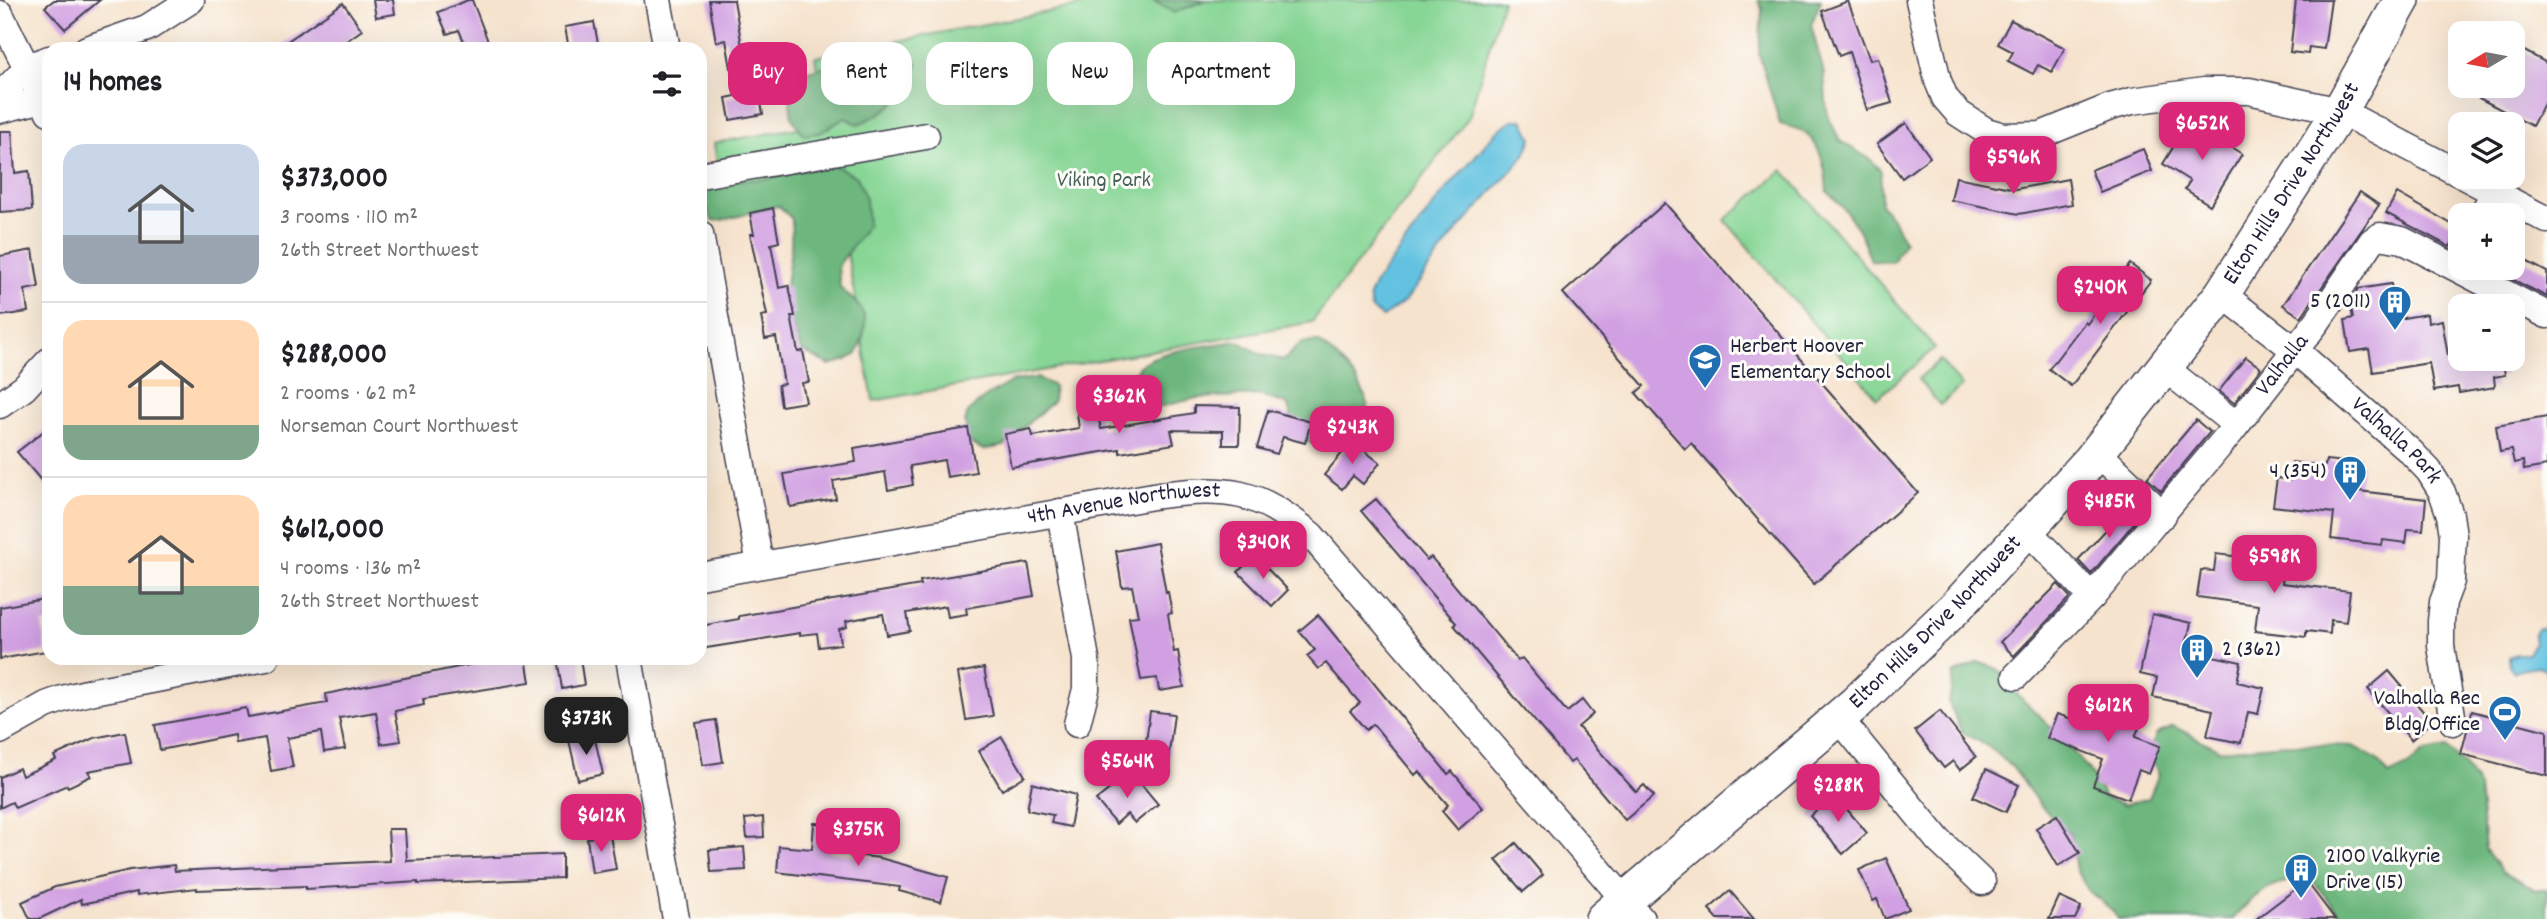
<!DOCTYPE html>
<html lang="en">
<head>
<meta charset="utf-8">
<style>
  body { margin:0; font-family:Dekko,sans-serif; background:#f6f6f6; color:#202124; height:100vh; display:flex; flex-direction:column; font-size:26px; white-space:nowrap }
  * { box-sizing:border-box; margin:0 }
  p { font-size:23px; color:#757577 }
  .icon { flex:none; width:38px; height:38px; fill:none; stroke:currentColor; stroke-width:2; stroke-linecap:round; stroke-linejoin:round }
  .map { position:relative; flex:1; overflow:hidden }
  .side { position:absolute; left:42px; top:42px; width:665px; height:623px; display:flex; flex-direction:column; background:#fff; border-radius:21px; box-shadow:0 7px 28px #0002 }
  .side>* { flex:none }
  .top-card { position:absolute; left:728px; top:42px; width:665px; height:63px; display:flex; gap:14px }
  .needle { width:46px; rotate:260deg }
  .fabs { position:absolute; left:2448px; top:21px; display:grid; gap:14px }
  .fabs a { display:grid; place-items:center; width:77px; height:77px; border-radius:14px; background:#fff; box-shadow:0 7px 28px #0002; font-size:35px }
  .price { position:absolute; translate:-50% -60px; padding:0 16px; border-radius:14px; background:#db2777; color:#fff; font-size:23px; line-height:46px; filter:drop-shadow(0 2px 4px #0008) }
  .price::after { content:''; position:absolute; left:50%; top:42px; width:21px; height:16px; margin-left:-10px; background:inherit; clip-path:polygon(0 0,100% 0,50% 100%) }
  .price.selected { background:#222; color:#fff }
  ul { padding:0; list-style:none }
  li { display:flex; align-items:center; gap:21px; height:175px; padding:0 21px }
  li+li { border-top:2px solid #e0e0e0 }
  li span { display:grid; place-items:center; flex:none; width:196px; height:140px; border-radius:21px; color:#555 }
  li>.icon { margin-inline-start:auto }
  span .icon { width:84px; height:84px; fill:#fffc; stroke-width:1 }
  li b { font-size:30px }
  h2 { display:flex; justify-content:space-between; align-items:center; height:84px; padding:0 21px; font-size:30px }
  .pill { padding:0 24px; border-radius:21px; background:#fff; box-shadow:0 7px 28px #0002; font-size:24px; line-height:63px }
  .pill.selected { background:#db2777; color:#fff }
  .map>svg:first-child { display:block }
  .green { fill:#87d695; stroke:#547c68; stroke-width:2 }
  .forest { fill:#6db77e; stroke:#486c5c; stroke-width:2 }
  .water { fill:#62c2e0; stroke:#42728e; stroke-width:2 }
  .building { fill:#d1a0e2 }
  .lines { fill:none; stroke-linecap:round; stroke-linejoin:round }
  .minor-casing { stroke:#423f51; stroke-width:29 }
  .major-casing { stroke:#423f51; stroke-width:38 }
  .minor { stroke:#fff; stroke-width:26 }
  .major { stroke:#fff; stroke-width:35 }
  .labels { text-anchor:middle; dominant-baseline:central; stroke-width:6; stroke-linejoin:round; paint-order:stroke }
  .park-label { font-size:23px; fill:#45615a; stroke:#fdfcf7 }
  .street-label { font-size:23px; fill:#22223b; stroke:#fdfcf7 }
  .poi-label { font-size:23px; fill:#22223b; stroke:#fdfcf7; text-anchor:end }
</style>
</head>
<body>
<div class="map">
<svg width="2547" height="919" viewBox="0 0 2547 919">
  <rect width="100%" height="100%" fill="#fdfcf7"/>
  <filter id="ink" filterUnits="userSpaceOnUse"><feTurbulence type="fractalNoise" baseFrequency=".0143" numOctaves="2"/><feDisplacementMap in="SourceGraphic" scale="14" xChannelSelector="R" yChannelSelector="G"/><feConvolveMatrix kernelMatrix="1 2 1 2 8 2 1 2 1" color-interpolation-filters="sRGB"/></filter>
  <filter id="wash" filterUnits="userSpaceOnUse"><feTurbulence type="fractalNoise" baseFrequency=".00686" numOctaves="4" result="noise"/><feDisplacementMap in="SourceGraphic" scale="28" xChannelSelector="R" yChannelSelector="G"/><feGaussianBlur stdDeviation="1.57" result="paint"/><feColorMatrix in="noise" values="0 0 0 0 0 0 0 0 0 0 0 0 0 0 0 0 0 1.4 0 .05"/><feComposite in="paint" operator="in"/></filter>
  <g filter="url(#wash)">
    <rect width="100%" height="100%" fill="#f6e3cd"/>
    <g class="green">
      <path d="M1110 0H1503L1469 117 1312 322 873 401 834 179 722 197 714 143 826 123 815 57Z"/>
      <path d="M1783 170 1935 348 1877 398 1725 220Z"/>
      <path d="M1940 360 1962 386 1940 405 1918 379Z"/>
    </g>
    <g class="forest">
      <path d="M1152 0H1206L1174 13Z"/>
      <path d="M1758 0H1821L1811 25 1824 74 1827 114 1840 141 1870 159 1881 171V205L1894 220 1904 242 1893 262 1871 261C1860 229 1852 215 1827 191 1826 170 1822 143 1802 131 1796 128 1787 126 1780 124L1759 54 1762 9Z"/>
      <path d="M883 48 910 50 918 65C904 97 891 111 858 124L845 118 820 133 804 135 792 118 790 103 794 84 805 72 827 66 848 63Z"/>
      <path d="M836 166 857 177 866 199 868 225 838 266 840 288C869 313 870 319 857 354L844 361 829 365 801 350 793 326 786 285 791 248 792 219 779 206C756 209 736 220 712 221L706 204V190L726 181 768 179 797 171Z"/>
      <path d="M1238 341 1262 355 1284 360 1301 343 1319 342C1342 361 1371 387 1368 419 1345 421 1326 423 1315 444L1298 441 1295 425 1287 404 1260 395 1197 398 1159 407 1135 401C1132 390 1129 379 1137 369 1150 350 1215 345 1238 341Z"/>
      <path d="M1037 378 1054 386 1053 401 1003 446 983 450 970 443 965 423 968 412 984 398 1012 381Z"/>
      <path d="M1978 662 1998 669 2017 694 2056 732 2089 770 2104 797 2124 805 2149 798 2159 774 2148 753 2157 734 2173 726 2220 750 2285 744 2353 746 2376 759 2389 775 2408 766 2425 752 2447 748 2464 765 2479 787 2485 849 2503 873 2536 890H2547V919H2344L2311 879C2273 880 2258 890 2233 919H2118L2112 910 2090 892 2076 871 2071 835 2040 805 2013 768 1992 749 1961 731 1949 703 1954 674Z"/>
    </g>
    <g class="water">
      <path d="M1512 120H1523L1532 138 1525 155 1452 237 1406 300 1383 317 1371 309 1369 296 1376 281 1441 196 1496 132Z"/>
      <path d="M2543 628H2547V671C2537 661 2526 670 2514 672L2509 665V657L2516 654H2528L2534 643 2533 636 2537 629Z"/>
    </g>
    <g id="blocks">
      <g class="building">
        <path d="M54 0H100L65 29 45 7Z"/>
        <path d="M373 0H393L395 14 376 17Z"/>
        <path d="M468 0H472L491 49H467L459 30 447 34 438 12Z"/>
        <path d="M709 0H734L745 64 754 62 763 114 730 120 726 98 736 96 726 40 716 42Z"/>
        <path d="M2296 0H2331L2324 49 2309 47 2308 54 2290 52Z"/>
        <path d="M1848 1 1870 60 1878 58 1892 103 1867 110 1849 52 1839 56 1822 11Z"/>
        <path d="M343 3 362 30 345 42 349 49H276Z"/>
        <path d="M2011 20 2065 48 2052 72 2038 65 2033 74 2008 61 2013 52 1998 44Z"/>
        <path d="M594 22 599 49H569L565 27Z"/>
        <path d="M2513 45 2547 63V98L2532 126 2479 98 2486 86H2513Z"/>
        <path d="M2189 121 2242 154 2210 205 2185 189 2190 181 2163 164Z"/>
        <path d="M1906 123 1930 157 1902 178 1877 144Z"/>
        <path d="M0 131H12L15 173 29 171 32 210 0 212Z"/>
        <path d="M2143 149 2152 171 2100 192 2091 170Z"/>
        <path d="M1956 177 2016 189 2068 179 2072 204 2019 214 1951 200Z"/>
        <path d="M2360 192 2379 205 2301 317 2283 305Z"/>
        <path d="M2397 193 2460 229 2450 247 2386 213Z"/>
        <path d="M1665 203 1918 493 1814 584 1691 443 1685 449 1636 393 1644 386 1563 293Z"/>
        <path d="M773 208 779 242 771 244 779 288 789 286 795 316H791L798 352 803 351 809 382 802 383 806 402 781 406 778 385 784 384 776 337 765 339 761 316 767 315 750 234H754L750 213Z"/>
        <path d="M33 250 39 287 25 290 28 312 0 316V256Z"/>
        <path d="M2513 254 2547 272V297L2490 268H2513Z"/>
        <path d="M2130 264 2151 280 2071 386 2049 369 2085 322 2087 324Z"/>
        <path d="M2391 284 2397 319 2427 314 2428 323 2442 320 2448 356 2460 354V359H2502L2505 375 2494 377 2495 387 2459 393 2458 387 2434 391 2429 363 2373 372 2369 349 2350 352 2345 320 2353 318 2351 307 2358 306 2356 293 2358 289Z"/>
        <path d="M2246 357 2261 368 2234 403 2219 391Z"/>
        <path d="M1194 406 1240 407 1239 445H1223V431L1171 430 1174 444 1120 453V449L1011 467 1005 434 1031 429 1033 436 1079 428 1077 414 1097 410 1101 429 1194 413Z"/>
        <path d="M1268 410 1311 422 1305 443 1283 437 1277 454 1257 448Z"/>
        <path d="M2547 417V466L2524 470 2523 461 2514 463 2511 450 2500 452 2496 426Z"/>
        <path d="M2196 420 2210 432 2161 491 2147 478Z"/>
        <path d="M49 427V490L17 452Z"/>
        <path d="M968 428 976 472 947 477 944 460 910 466 913 485 888 490 885 472 833 481 836 499 790 507 784 474 856 462 854 448Z"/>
        <path d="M1352 441 1380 463 1363 484 1353 476 1342 489 1324 475Z"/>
        <path d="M2326 460 2362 464 2359 491 2426 499 2423 530 2408 529 2406 543 2383 540 2382 545 2331 539 2334 513 2273 506 2277 478 2290 480 2292 462 2325 466Z"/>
        <path d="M1376 499 1427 560 1431 557 1518 661 1522 658 1567 712 1582 700 1593 714 1578 727 1636 792 1644 785 1654 796 1625 820 1574 760 1570 763 1454 625 1456 623 1361 511Z"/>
        <path d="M2129 505 2140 516 2091 574 2078 560Z"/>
        <path d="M1157 543 1166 593 1168 592 1172 613 1168 614 1174 652 1178 651 1184 687 1159 691 1157 678 1141 680 1129 617 1138 616 1132 586 1122 587 1116 551Z"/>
        <path d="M2250 552 2285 556 2282 583 2350 591 2346 622 2331 620 2330 634 2306 631V637L2255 631 2258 605 2197 597 2201 570 2214 571 2216 554 2249 558Z"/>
        <path d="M1254 555 1288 590 1272 606 1238 572Z"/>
        <path d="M1028 563 1034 596 966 608 967 614 948 617 946 606 907 613 910 631 887 635 883 614 846 621 847 627 839 629 841 644 819 647 817 633 800 635V633L700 649V626L739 619V616L921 585 920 581Z"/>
        <path d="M2058 584 2070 597 2014 656 2000 642Z"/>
        <path d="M49 598V622L42 624 46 651 0 659V607Z"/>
        <path d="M2152 614 2191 623 2185 650 2241 662 2237 682 2264 688 2258 714 2248 712 2241 743 2207 736 2213 710 2153 697 2157 678 2140 674Z"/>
        <path d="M1318 615 1448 774 1452 771 1483 808 1458 830 1442 811 1448 805 1419 771 1415 775 1373 724 1366 730 1350 711 1360 703 1326 663 1318 669 1307 656 1315 650 1299 631Z"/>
        <path d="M503 658H526L530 682 423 699 424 705 395 711 401 741 381 744 376 712 339 718 345 749 324 752 321 732 287 738 293 767 271 771 265 738 235 743 234 735 160 750 155 725 246 708 248 717 327 703 326 694Z"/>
        <path d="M557 658H580L584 685 562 689Z"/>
        <path d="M984 668 993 716 966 720 958 673Z"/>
        <path d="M2389 671 2432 722 2411 740 2368 689Z"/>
        <path d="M2079 701 2105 711 2108 702 2144 716 2135 737 2160 746 2149 774 2139 770 2128 799 2093 786 2103 759 2047 738 2057 714 2072 719Z"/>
        <path d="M1150 711 1174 714 1168 761 1144 758Z"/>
        <path d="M1940 711 1976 757 1960 770 1953 761 1944 768 1915 731Z"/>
        <path d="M2472 711 2547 731V776L2461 754Z"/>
        <path d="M716 720 723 762 703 765 696 723Z"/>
        <path d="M125 732 131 763 88 771 91 776 68 787 67 785 15 808 12 802 0 808V777L19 768 22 776 56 760 54 756 94 738Z"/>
        <path d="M594 735 603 774 578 780 569 740Z"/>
        <path d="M1002 737 1025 776 1002 790 979 751Z"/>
        <path d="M1986 769 2019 785 2006 812 1973 797Z"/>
        <path d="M1131 772 1158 804 1135 823 1127 814 1116 824 1096 800Z"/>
        <path d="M1032 783 1076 795 1070 827 1051 823 1053 815 1027 810Z"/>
        <path d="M1834 794 1867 833 1843 854 1810 816Z"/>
        <path d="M2057 815 2080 853 2058 866 2036 828Z"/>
        <path d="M763 817 764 837 747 838 745 819Z"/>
        <path d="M814 823 832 824 829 852 880 858 948 877 941 902 899 891 900 887 777 872 779 846 812 849Z"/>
        <path d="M388 829H405L407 861 562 854V878L418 884V882L306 889V886L197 890V888L137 895V892L82 904 81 899 39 919H30L22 902 55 887 130 870 174 865 175 871 390 861Z"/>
        <path d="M610 835 616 869 592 873 587 838Z"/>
        <path d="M1516 843 1543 875 1523 892 1496 860Z"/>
        <path d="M744 847 746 870 711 872 709 850Z"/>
        <path d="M1886 858 1909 909 1885 919 1877 899 1873 901 1859 870Z"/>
        <path d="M2306 881 2335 919H2256Z"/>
        <path d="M1730 891 1754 919H1718L1709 909Z"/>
        <path d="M2059 897 2081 907 2075 919H2049Z"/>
      </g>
    </g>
  </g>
  <g filter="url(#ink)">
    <use href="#blocks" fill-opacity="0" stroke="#423f51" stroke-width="2"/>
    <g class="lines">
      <defs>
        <g id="minor">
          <path d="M658 0 667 49"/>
          <path d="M1919 0 1938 81 1945 98 1958 113 1986 131 2003 136 2041 135 2110 107 2132 101 2204 91H2249L2340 111 2460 174"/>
          <path d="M0 14 49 112"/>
          <path d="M87 49 147 28 191 0"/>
          <path d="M0 96 28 67 49 59"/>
          <path d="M0 110 44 99"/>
          <path d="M700 175 926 136"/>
          <path d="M2465 177 2547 220"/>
          <path d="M2482 215 2495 192"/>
          <path d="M700 234 760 565"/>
          <path id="s1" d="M2222 294 2295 350 2411 452 2429 471 2442 492 2450 515 2453 535 2451 581 2443 602 2441 621V646L2453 722"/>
          <path d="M2165 368 2236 425"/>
          <path d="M0 405 24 388 49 361"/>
          <path d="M2097 452 2163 515"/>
          <path d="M1060 512 1086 659V689L1077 724"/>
          <path d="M2027 530 2092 597"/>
          <path id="s2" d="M700 576 1159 495C1228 487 1256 489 1311 535L1641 919"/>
          <path d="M629 658 676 919"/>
          <path id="s3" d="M2016 676 2092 597 2231 432 2317 322 2372 241 2380 236 2402 240 2547 315"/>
          <path d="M1839 718 1938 840 1982 882"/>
          <path d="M0 731 46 705 62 699 94 691 266 658"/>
        </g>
        <g id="major">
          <path id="s4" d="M1603 919 1856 703 1955 608 2091 460 2222 294 2340 111 2402 0"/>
        </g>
      </defs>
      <use href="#minor" class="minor-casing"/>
      <use href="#major" class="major-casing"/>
      <use href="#minor" class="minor"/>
      <use href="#major" class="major"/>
    </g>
  </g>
  <defs>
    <symbol id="building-pin" viewBox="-11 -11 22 30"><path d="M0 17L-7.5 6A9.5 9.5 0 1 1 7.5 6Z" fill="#1f6fb2" stroke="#fdfcf7"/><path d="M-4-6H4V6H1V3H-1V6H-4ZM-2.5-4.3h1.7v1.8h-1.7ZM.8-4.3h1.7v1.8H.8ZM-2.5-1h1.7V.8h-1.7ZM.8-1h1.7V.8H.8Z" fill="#fff"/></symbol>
    <symbol id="school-pin" viewBox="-11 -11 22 30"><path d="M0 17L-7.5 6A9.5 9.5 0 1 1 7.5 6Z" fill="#1f6fb2" stroke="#fdfcf7"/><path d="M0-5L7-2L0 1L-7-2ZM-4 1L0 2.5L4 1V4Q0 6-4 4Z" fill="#fff"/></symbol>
    <symbol id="stadium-pin" viewBox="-11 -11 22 30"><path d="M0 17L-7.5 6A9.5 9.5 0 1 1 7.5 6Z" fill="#1f6fb2" stroke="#fdfcf7"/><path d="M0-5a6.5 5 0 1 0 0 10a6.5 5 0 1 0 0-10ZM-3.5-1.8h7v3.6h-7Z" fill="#fff"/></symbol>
  </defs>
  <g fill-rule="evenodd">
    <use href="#building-pin" x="2376" y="283" width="38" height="52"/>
    <use href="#school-pin" x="1686" y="341" width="38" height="52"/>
    <use href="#building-pin" x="2331" y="453" width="38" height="52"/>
    <use href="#building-pin" x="2178" y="631" width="38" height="52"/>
    <use href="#stadium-pin" x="2486" y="693" width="38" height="52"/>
    <use href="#building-pin" x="2282" y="851" width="38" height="52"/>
  </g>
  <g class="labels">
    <g class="park-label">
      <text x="1104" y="181">Viking Park</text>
    </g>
    <g class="street-label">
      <text stroke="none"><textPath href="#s4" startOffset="1013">Elton Hills Drive Northwest</textPath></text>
      <text stroke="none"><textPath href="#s3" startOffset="410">Valhalla</textPath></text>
      <text stroke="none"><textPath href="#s1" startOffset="228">Valhalla Park</textPath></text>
      <text stroke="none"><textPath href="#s2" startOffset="430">4th Avenue Northwest</textPath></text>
      <text stroke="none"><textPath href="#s4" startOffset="446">Elton Hills Drive Northwest</textPath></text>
    </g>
    <g class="poi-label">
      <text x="2370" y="302">5 (2011)</text>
      <text x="1730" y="347" text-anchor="start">Herbert Hoover<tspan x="1730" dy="26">Elementary School</tspan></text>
      <text x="2326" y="472">4 (354)</text>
      <text x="2222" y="650" text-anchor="start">2 (362)</text>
      <text x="2480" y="699">Valhalla Rec<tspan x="2480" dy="26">Bldg/Office</tspan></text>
      <text x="2326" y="857" text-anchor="start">2100 Valkyrie<tspan x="2326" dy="26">Drive (15)</tspan></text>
    </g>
  </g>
</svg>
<div class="fabs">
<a><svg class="needle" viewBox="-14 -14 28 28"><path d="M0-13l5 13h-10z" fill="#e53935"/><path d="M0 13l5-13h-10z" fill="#757577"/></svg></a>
<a><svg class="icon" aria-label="layers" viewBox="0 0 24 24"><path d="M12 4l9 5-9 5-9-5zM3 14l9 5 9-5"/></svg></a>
<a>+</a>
<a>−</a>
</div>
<b class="price" style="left:2202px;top:162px">$652K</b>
<b class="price" style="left:2013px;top:196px">$596K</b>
<b class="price" style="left:2100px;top:326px">$240K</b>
<b class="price" style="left:1119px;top:435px">$362K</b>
<b class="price" style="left:1352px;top:466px">$243K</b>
<b class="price" style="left:2109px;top:540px">$485K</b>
<b class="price" style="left:1263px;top:581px">$340K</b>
<b class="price" style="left:2274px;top:595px">$598K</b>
<b class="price" style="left:2108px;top:744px">$612K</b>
<b class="price selected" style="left:586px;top:757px">$373K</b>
<b class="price" style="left:1127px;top:800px">$564K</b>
<b class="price" style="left:1838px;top:824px">$288K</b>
<b class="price" style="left:601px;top:854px">$612K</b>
<b class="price" style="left:858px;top:868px">$375K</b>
<div class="top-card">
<a class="pill selected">Buy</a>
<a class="pill">Rent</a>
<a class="pill">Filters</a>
<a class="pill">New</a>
<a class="pill">Apartment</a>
</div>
<section class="side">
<h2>14 homes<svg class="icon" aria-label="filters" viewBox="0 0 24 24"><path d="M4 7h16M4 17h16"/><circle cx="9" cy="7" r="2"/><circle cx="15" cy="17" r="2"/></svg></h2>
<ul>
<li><span style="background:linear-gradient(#c9d6e8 65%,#9aa5b1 0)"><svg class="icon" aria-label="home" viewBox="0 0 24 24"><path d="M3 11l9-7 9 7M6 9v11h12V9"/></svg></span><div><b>$373,000</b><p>3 rooms · 110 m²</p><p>26th Street Northwest</p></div></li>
<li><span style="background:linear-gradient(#ffd9b3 75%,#7fa58c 0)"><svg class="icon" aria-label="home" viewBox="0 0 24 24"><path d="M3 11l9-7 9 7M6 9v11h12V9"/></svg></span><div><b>$288,000</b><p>2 rooms · 62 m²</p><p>Norseman Court Northwest</p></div></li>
<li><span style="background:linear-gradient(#ffd9b3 65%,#7fa58c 0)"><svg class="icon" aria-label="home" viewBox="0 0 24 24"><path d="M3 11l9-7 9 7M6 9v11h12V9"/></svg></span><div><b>$612,000</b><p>4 rooms · 136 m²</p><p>26th Street Northwest</p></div></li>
</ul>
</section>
</div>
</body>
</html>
